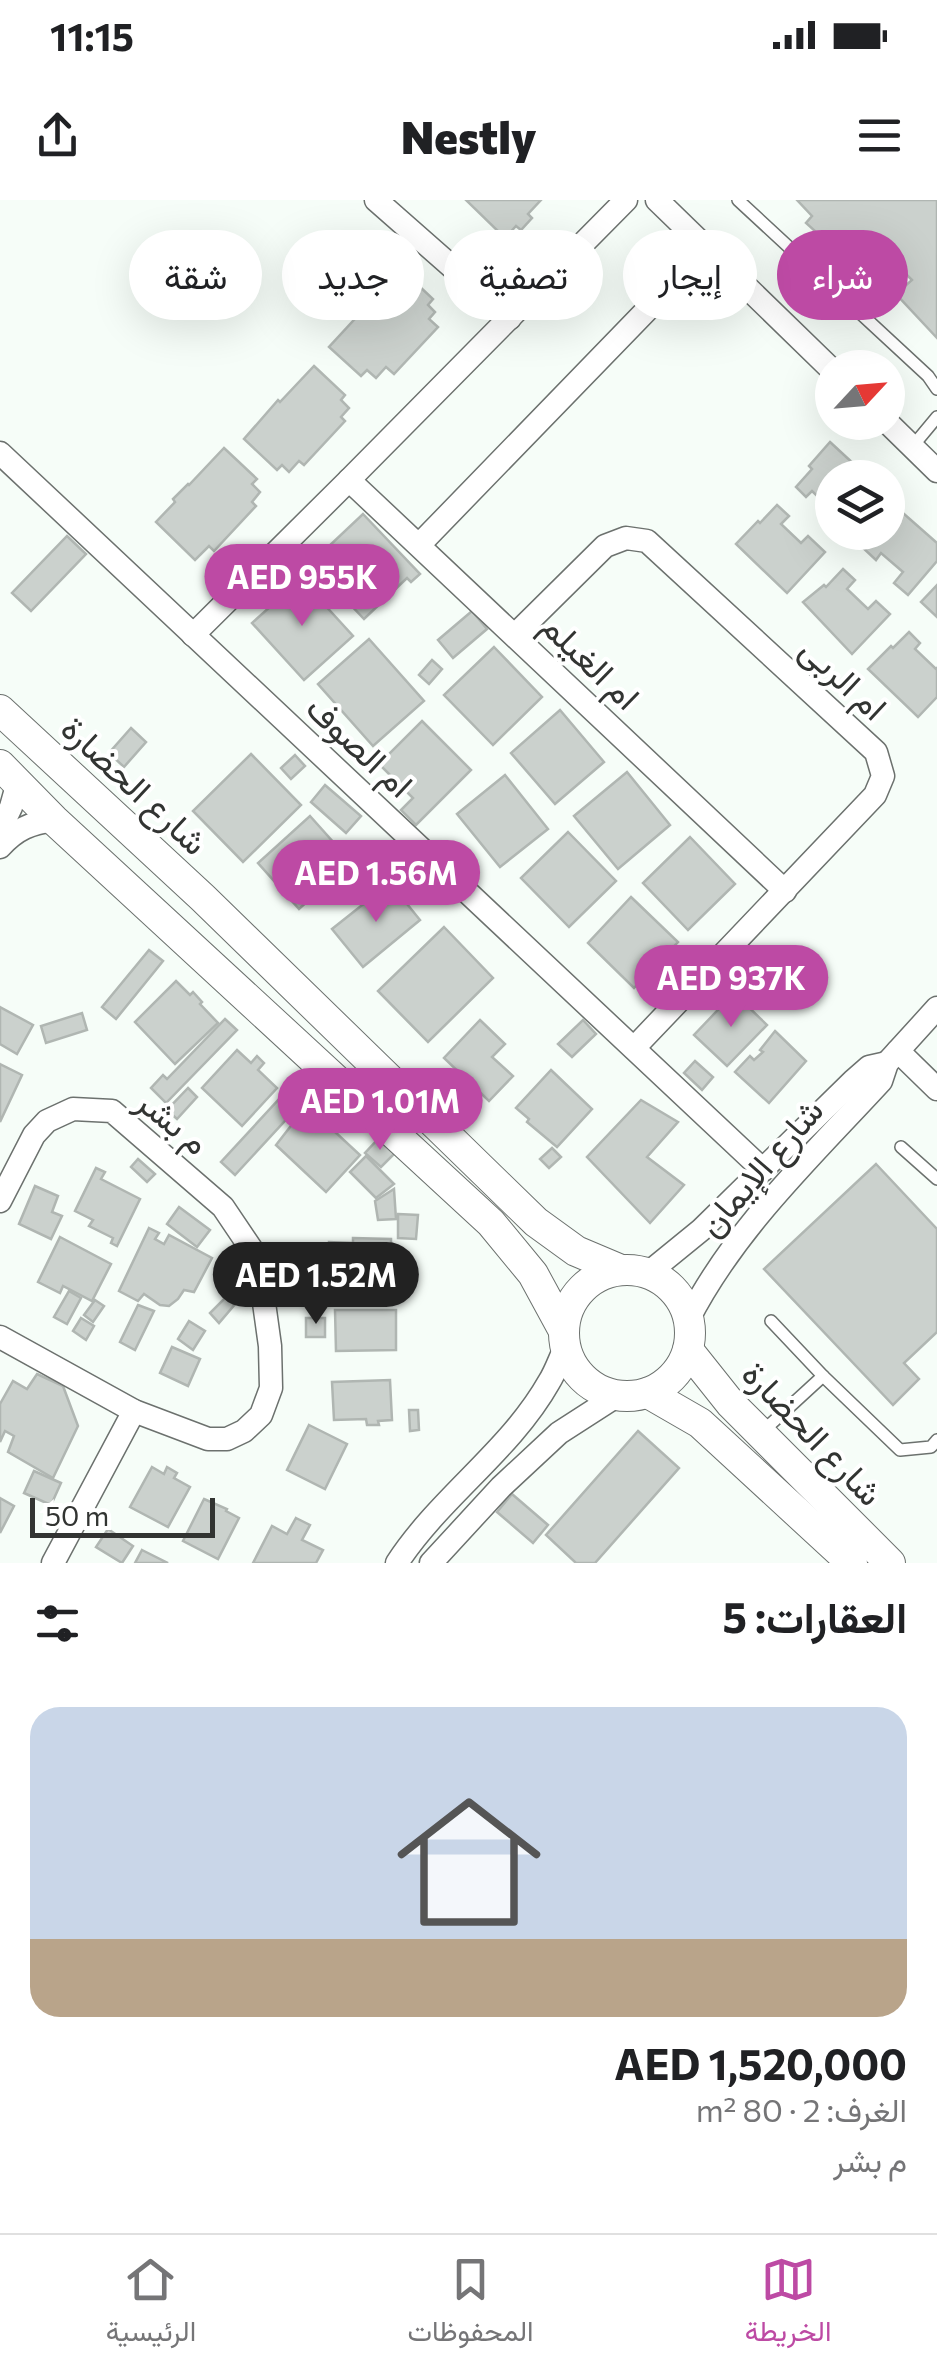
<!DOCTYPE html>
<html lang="ar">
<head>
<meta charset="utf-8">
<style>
  body { margin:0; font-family:Commissioner,Vazirmatn,sans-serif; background:#f6f6f6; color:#202124; direction:rtl; height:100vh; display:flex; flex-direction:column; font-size:38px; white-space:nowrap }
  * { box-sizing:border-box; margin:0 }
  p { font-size:32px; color:#757577 }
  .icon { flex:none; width:55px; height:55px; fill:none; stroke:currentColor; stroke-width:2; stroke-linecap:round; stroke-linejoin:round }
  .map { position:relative; height:1363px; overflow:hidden; direction:ltr }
  .sheet { display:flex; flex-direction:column; background:#fff; flex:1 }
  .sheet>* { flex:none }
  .banner { position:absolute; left:30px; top:30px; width:878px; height:90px; direction:rtl; display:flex; gap:20px }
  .needle { width:65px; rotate:64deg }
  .tools { position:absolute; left:815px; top:150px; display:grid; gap:20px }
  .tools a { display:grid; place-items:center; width:90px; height:90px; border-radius:50%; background:#fff; box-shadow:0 10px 40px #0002; font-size:50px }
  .scale { position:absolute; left:30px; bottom:25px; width:185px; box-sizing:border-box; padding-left:10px; border:5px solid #323432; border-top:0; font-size:28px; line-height:35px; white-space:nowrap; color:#323432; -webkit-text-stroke:8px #fff; paint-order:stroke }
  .price { position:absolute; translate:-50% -85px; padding:0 22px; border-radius:35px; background:#bd4aa4; color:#fff; font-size:32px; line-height:65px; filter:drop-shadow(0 2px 5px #0008) }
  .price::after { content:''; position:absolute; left:50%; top:60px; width:30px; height:22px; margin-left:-15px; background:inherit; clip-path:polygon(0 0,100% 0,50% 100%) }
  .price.on { background:#222; color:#fff }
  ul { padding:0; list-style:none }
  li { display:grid; align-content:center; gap:20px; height:530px; padding:0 30px }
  li span { display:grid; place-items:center; height:310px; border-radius:30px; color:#555 }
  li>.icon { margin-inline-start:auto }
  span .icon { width:180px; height:180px; fill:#fffc; stroke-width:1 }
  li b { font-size:42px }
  h2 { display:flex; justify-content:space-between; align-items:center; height:120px; padding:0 30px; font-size:42px }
  .chip { padding:0 35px; border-radius:45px; background:#fff; box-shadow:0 10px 40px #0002; font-size:35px; line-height:90px }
  .chip.on { background:#bd4aa4; color:#fff }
  .status { display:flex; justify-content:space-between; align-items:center; height:70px; padding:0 50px; background:#fff; direction:ltr }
  .status svg { height:28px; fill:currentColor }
  header { display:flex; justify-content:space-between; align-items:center; height:130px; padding:0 30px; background:#fff; font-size:45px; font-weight:800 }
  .tabs { display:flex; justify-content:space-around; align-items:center; height:140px; border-top:2px solid #e0e0e0; background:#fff; font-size:28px; color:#757577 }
  .tabs a { display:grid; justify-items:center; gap:5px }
  .tabs .on { color:#bd4aa4 }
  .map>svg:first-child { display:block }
  .building { fill:#cbd1cd; stroke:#b0b6b2; stroke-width:2.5 }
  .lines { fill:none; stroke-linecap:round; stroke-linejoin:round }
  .lane-casing { stroke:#6c716e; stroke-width:14 }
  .street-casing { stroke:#6c716e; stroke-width:25 }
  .secondary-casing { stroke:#6c716e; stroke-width:32 }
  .lane { stroke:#fff; stroke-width:11 }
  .street { stroke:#fff; stroke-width:22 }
  .secondary { stroke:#fff; stroke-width:30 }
  .labels { text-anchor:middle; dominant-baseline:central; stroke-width:8; stroke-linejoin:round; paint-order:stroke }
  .street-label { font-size:35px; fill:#323432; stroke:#fff }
</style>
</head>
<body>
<div class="status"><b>11:15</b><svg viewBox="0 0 49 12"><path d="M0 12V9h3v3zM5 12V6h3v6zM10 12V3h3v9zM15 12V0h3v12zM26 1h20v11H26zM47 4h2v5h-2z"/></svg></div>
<header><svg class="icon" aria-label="menu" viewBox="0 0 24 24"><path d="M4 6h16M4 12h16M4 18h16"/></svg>Nestly<svg class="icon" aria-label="share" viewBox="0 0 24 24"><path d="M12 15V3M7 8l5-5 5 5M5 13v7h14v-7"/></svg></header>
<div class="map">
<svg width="937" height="1363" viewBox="0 0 937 1363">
  <rect width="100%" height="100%" fill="#f6fdf8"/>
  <g class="building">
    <path d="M466 0H541L528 14 532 18 521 30 516 26 505 38Z"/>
    <path d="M797 0H937V138L896 94 912 80 890 58 869 80 806 23 812 16Z"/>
    <path d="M401 69 433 99 428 105 435 112 429 119 438 127 394 174 386 167 376 178 367 170 361 176 329 147Z"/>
    <path d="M314 166 345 195 341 200 349 208 341 217 345 221 304 265 299 261 289 272 282 265 277 270 244 239 278 200 280 202Z"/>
    <path d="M830 242 869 278H832V310L812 291 806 297 796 287 812 269 809 266Z"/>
    <path d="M224 248 257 279 252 284 260 292 252 302 256 306 214 351 209 346 195 360 156 322 175 302 173 299 188 284 189 285Z"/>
    <path d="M777 305 789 316 781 324 801 343 808 336 825 352 787 393 736 344 758 321 760 323Z"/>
    <path d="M895 306 937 343V361L908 395 894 383 903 372 881 353 876 360 863 348 876 332H888V315Z"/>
    <path d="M363 314 420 374 411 382 407 378 364 419 311 363Z"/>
    <path d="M67 336 86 354 31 411 12 393Z"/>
    <path d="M843 369 855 380 847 389 868 409 876 401 890 414 852 454 803 402 824 385 826 387Z"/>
    <path d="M301 379 353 436 304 480 252 423Z"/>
    <path d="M937 385V417L921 402Z"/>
    <path d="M472 411 487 429 453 458 438 440Z"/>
    <path d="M909 432 920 443 915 449 936 469 937 468V497L918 517 868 469 891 446 893 448Z"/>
    <path d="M369 439 424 501 373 546 318 484Z"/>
    <path d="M494 447 542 497 493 545 444 495Z"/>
    <path d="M432 460 442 469 429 484 419 475Z"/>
    <path d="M560 510 604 562 555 604 511 553Z"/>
    <path d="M422 521 471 570 416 625 401 610 413 598 379 564Z"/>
    <path d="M131 528 146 542 124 567 109 553Z"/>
    <path d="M251 554 301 605 243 662 193 611Z"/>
    <path d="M295 555 305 566 291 579 281 568Z"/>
    <path d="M627 572 670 625 618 669 574 616Z"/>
    <path d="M505 575 548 629 500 667 457 614Z"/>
    <path d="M325 585 361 616 346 633 311 602Z"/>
    <path d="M310 616 351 662 299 709 258 663Z"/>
    <path d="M568 632 616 681 569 727 521 678Z"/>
    <path d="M690 637 735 684 688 730 643 683Z"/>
    <path d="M388 646 402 659 384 677 370 664Z"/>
    <path d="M390 683 420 720 363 767 332 729Z"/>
    <path d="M631 697 678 742 634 788 588 743Z"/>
    <path d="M444 727 493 778 428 842 378 791Z"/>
    <path d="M149 750 163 761 116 819 102 807Z"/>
    <path d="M176 781 190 795 193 792 202 802 200 804 218 823 175 864 135 822Z"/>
    <path d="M734 793 767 825 727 866 694 835Z"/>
    <path d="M0 807 33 825 17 854 0 844Z"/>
    <path d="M82 813 87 830 46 843 41 826Z"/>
    <path d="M225 819 237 830 166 903 151 888 163 875 167 879Z"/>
    <path d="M480 820 505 844 492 857 513 876 489 901 444 858Z"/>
    <path d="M583 820 596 834 572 857 558 844Z"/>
    <path d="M775 831 806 861 769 903 735 872 750 856 754 860 763 852 760 850Z"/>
    <path d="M237 850 251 863 257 856 264 863 258 870 277 888 242 926 202 888Z"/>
    <path d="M695 861 713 877 702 890 684 873Z"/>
    <path d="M0 864 22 875 0 922Z"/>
    <path d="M551 870 592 909 557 947 527 922 529 919 516 908Z"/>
    <path d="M292 885 306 898 235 975 221 962Z"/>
    <path d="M188 888 197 897 177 919 167 910Z"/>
    <path d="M641 900 678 922 647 957 684 985 650 1023 587 957Z"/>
    <path d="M314 906 336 928 334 931 360 955 326 992 276 945 294 922 296 925Z"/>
    <path d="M379 938 395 953 381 967 365 953Z"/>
    <path d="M552 948 561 957 549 968 540 959Z"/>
    <path d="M366 956 394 984 376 998 350 972Z"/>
    <path d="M138 959 155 974 147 982 131 967Z"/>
    <path d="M876 964 937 1029V1132L904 1163 919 1179 893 1205 764 1069Z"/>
    <path d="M96 968 105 972 101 979 140 999 117 1046 111 1043 113 1038 89 1026 93 1020 75 1011Z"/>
    <path d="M35 986 58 996 52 1012 62 1016 51 1039 19 1024Z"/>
    <path d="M394 989 396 1019 378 1020 375 1001Z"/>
    <path d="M179 1007 210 1030 197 1047 167 1024Z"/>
    <path d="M398 1014 418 1015 416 1039 398 1038Z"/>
    <path d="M149 1028 159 1033 155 1039 164 1044 169 1035 212 1058 194 1092 184 1090 178 1099 169 1106 160 1105 144 1094 138 1101 119 1091Z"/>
    <path d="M60 1037 111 1064 92 1101 63 1086 60 1093 38 1082Z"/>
    <path d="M353 1038 391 1039V1081L328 1079 329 1042 353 1043Z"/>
    <path d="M298 1059 299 1092 282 1093 280 1060Z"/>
    <path d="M354 1081V1100L311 1101 310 1082Z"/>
    <path d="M69 1091 81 1098 67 1124 54 1117Z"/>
    <path d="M230 1093 236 1103 219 1123 210 1113Z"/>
    <path d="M95 1100 104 1106 93 1122 84 1115Z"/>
    <path d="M138 1105 154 1111 135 1150 120 1142Z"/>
    <path d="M335 1110H396V1150L336 1151Z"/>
    <path d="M81 1118 94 1126 86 1140 73 1131Z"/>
    <rect x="306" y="1118" width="19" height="19"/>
    <path d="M189 1121 205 1131 193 1150 178 1139Z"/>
    <path d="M172 1147 200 1159 188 1186 160 1173Z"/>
    <path d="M37 1174 63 1186 78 1226 53 1278 8 1252 14 1236 5 1231 0 1242V1204L13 1181 27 1189Z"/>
    <path d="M390 1180 392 1220 378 1221 379 1225H367L366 1219 334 1220 332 1182Z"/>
    <path d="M409 1210H418L419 1230 410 1231Z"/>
    <path d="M309 1225 347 1244 325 1289 287 1270Z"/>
    <path d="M638 1231 679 1268 595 1363H576L546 1335Z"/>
    <path d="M152 1267 164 1274 167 1267 177 1273 174 1278 190 1287 168 1327 130 1307Z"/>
    <path d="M34 1271 61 1283 51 1305 24 1293Z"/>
    <path d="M512 1294 548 1325 533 1343 497 1312Z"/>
    <path d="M0 1298 14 1306 0 1333Z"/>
    <path d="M204 1299 227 1309 226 1311 239 1318 218 1359 183 1341Z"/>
    <path d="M296 1318 310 1325 302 1340 323 1350 316 1363H253L272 1326 287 1334Z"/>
    <path d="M108 1329 133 1346 122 1363 96 1347Z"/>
    <path d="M142 1350 168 1363H135Z"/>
  </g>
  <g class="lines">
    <defs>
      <g id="lane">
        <path d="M738 0 928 176 937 189"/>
        <path d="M912 247 937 217"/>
        <path d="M901 947 937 979"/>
        <path d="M771 1121 823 1176 900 1250 931 1247 937 1240"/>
        <path d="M761 1233 823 1176"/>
      </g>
      <g id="street">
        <path d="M376 0 510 118"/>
        <path d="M657 0 832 170"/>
        <path d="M887 222 937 271"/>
        <path d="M0 253 763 970"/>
        <path d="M349 280 785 691"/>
        <path d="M419 345 707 48"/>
        <path d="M193 435 349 280 626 0"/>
        <path d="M515 435 605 346 626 338 647 341 876 552 883 576 875 595 634 848"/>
        <path d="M0 630 11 607 18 582"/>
        <path d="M0 647C16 629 31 623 54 620"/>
        <path d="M898 851 937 889"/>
        <path d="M0 1001 34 935 47 921 73 909 112 911 223 1007 252 1050 259 1067 270 1146 271 1188 261 1215 244 1231 227 1239H208L134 1211 0 1137"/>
        <path d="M647 1074 701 1030 853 881 869 867 887 863"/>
        <path d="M688 1120C735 1028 812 956 881 881L887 863 937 808"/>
        <path d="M53 1363 134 1211"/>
        <path d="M397 1363C440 1297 510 1251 549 1182 556 1171 560 1158 566 1146"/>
        <path d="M431 1363 501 1287 559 1233 618 1195"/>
      </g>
      <g id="secondary">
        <path d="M0 510 203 698 536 1022 576 1051 621 1070"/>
        <path d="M0 565 54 620 491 1023 533 1074 564 1131"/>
        <circle cx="627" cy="1133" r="63"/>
        <path d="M688 1150 731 1204 890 1363"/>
        <path d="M648 1193 700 1223 852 1363"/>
      </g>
    </defs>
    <use href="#lane" class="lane-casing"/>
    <use href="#street" class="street-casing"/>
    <use href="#secondary" class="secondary-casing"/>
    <use href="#lane" class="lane"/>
    <use href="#street" class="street"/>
    <use href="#secondary" class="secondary"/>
  </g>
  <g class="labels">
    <g class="street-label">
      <text transform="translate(592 460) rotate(44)">ام الغيلم</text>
      <text transform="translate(845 477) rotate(43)">ام الربى</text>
      <text transform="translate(361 545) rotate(43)">ام الصوف</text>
      <text transform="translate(136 584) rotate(43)">شارع الحضارة</text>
      <text transform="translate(174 920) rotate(39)">م بشر</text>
      <text transform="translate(759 966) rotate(-49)">شارع الإيمان</text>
      <text transform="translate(814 1232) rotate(46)">شارع الحضارة</text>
    </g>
  </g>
</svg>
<div class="tools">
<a><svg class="needle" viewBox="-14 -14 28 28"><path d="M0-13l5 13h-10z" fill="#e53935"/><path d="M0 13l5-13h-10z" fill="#757577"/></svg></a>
<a><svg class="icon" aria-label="layers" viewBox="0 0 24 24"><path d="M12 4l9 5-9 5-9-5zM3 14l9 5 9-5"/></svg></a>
</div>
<div class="scale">50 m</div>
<b class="price" style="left:302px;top:429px">AED 955K</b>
<b class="price" style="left:376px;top:725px">AED 1.56M</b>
<b class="price" style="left:731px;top:830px">AED 937K</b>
<b class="price" style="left:380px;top:953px">AED 1.01M</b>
<b class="price on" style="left:316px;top:1127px">AED 1.52M</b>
<div class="banner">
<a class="chip on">شراء</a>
<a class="chip">إيجار</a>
<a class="chip">تصفية</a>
<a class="chip">جديد</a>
<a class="chip">شقة</a>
</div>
</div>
<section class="sheet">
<h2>العقارات: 5<svg class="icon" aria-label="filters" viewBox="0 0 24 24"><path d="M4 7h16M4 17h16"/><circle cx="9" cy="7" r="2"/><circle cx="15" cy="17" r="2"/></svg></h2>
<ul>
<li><span style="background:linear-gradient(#c9d6e8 75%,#b9a48a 0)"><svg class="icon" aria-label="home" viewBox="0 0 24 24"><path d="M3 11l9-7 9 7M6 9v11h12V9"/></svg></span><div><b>AED 1,520,000</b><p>الغرف: 2 · 80 m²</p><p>م بشر</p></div></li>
</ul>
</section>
<nav class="tabs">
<a class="on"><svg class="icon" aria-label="map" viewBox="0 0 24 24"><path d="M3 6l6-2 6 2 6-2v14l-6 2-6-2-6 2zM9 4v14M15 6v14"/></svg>الخريطة</a>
<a><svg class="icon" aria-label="saved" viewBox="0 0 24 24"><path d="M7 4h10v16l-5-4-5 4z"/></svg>المحفوظات</a>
<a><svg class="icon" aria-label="home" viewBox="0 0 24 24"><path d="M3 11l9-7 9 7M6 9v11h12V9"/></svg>الرئيسية</a>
</nav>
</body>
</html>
